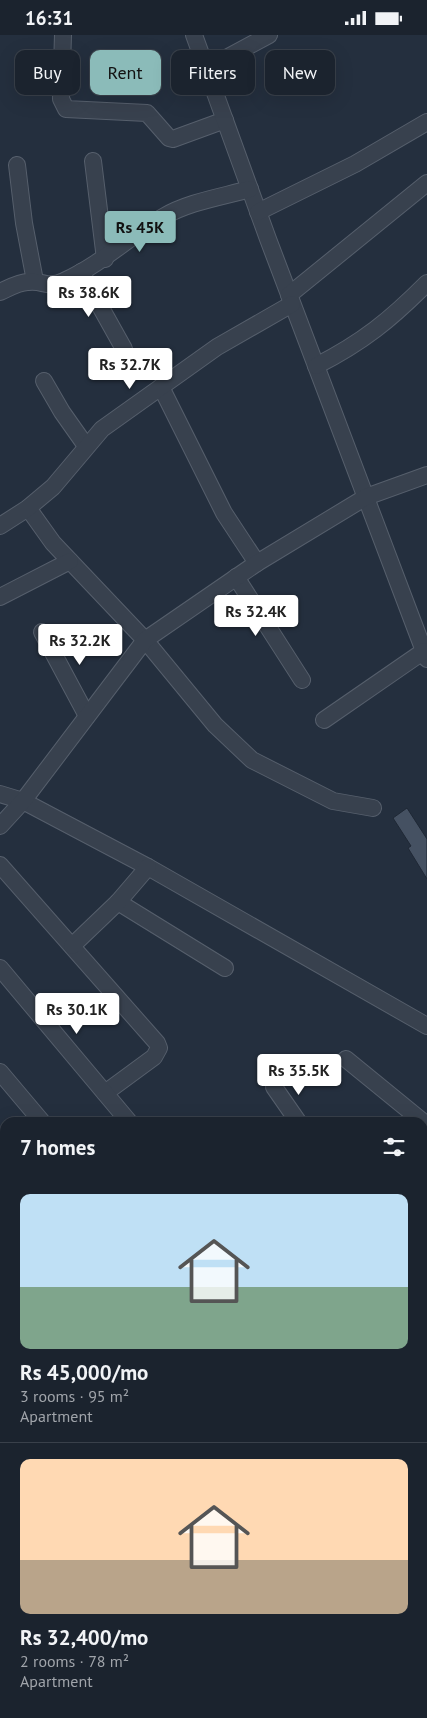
<!DOCTYPE html>
<html lang="en">
<head>
<meta charset="utf-8">
<style>
  body { margin:0; font-family:"PT Sans",sans-serif; background:#282f3a; color:#f1f3f6; height:100vh; display:flex; flex-direction:column; font-size:19px; white-space:nowrap }
  * { box-sizing:border-box; margin:0 }
  p { font-size:16px; color:#a0a4aa }
  .icon { flex:none; width:28px; height:28px; fill:none; stroke:currentColor; stroke-width:2; stroke-linecap:round; stroke-linejoin:round }
  .map { position:relative; flex:1; overflow:hidden }
  .details { position:absolute; left:0px; top:1082px; width:428px; height:601px; display:flex; flex-direction:column; background:#1b232e; border-radius:15px 15px 0 0; box-shadow:0 5px 20px #0002,0 0 0 1px #39404a }
  .details>* { flex:none }
  .guide { position:absolute; left:15px; top:15px; width:398px; height:45px; display:flex; gap:10px }
  .price { position:absolute; translate:-50% -42px; padding:0 11px; border-radius:5px; background:#fff; color:#222; font-size:16px; line-height:32px; filter:drop-shadow(0 1px 2px #0008) }
  .price::after { content:''; position:absolute; left:50%; top:30px; width:15px; height:11px; margin-left:-8px; background:inherit; clip-path:polygon(0 0,100% 0,50% 100%) }
  .price.active { background:#8bbbb9; color:#111 }
  ul { padding:0; list-style:none }
  li { display:grid; align-content:center; gap:10px; height:265px; padding:0 20px }
  li+li { border-top:1px solid #39404a }
  li span { display:grid; place-items:center; height:155px; border-radius:10px; color:#555 }
  li>.icon { margin-inline-start:auto }
  span .icon { width:90px; height:90px; fill:#fffc; stroke-width:1 }
  li b { font-size:21px }
  h2 { display:flex; justify-content:space-between; align-items:center; height:60px; padding:0 20px; font-size:21px }
  .chip { padding:0 18px; border-radius:10px; background:#1b232e; box-shadow:0 5px 20px #0002,0 0 0 1px #39404a; font-size:18px; line-height:45px }
  .chip.active { background:#8bbbb9; color:#111 }
  .status { display:flex; justify-content:space-between; align-items:center; height:35px; padding:0 25px; background:#1b232e; direction:ltr }
  .status svg { height:14px; fill:currentColor }
  .map>svg:first-child { display:block }
  .building { fill:#455162; stroke:#1f2835 }
  .lines { fill:none; stroke-linecap:round; stroke-linejoin:round }
  .minor-casing { stroke:#565f6c; stroke-width:18 }
  .minor { stroke:#38414e; stroke-width:16 }
</style>
</head>
<body>
<div class="status"><b>16:31</b><svg viewBox="0 0 49 12"><path d="M0 12V9h3v3zM5 12V6h3v6zM10 12V3h3v9zM15 12V0h3v12zM26 1h20v11H26zM47 4h2v5h-2z"/></svg></div>
<div class="map">
<svg width="427" height="1683" viewBox="0 0 427 1683">
  <rect width="100%" height="100%" fill="#242f3e"/>
  <path class="building" d="M407 773 427 804V844L408 813 411 811 393 783Z"/>
  <g class="lines">
    <defs>
      <g id="minor">
        <path d="M63 0 61 64 66 74 147 78 169 103 173 104 225 85"/>
        <path d="M194 0 268 204 427 624"/>
        <path d="M206 34 269 0"/>
        <path d="M93 126 105 224"/>
        <path d="M17 130 24 188 35 246"/>
        <path d="M258 177 355 129 427 87"/>
        <path d="M81 237 124 314"/>
        <path d="M0 257C9 253 19 247 28 247 45 245 45 254 64 246 103 228 128 202 163 182 188 167 221 162 250 154"/>
        <path d="M289 260 427 148"/>
        <path d="M316 331C363 307 390 285 427 248"/>
        <path d="M44 346 62 377 86 411"/>
        <path d="M161 352 224 478 257 528"/>
        <path d="M28 473 53 508 145 605 215 690 252 725 333 766 373 773"/>
        <path d="M0 491 28 473 53 452 102 394 217 312 292 269"/>
        <path d="M236 542 302 645"/>
        <path d="M0 562 70 526"/>
        <path d="M42 597 87 681"/>
        <path d="M324 685 424 616"/>
        <path d="M0 759 23 766 148 832 427 991"/>
        <path d="M0 791 23 766 145 605 257 528 366 462 427 440"/>
        <path d="M0 830 157 1008 159 1013 154 1022 105 1058"/>
        <path d="M118 867 225 933"/>
        <path d="M72 911 118 867 148 832"/>
        <path d="M0 933 130 1088"/>
        <path d="M346 1024 427 1090"/>
        <path d="M0 1037 43 1088"/>
        <path d="M274 1052 299 1088"/>
        <path d="M422 1107 427 1100"/>
        <path d="M0 1141 5 1147"/>
        <path d="M422 1160 427 1165"/>
        <path d="M0 1203 5 1199"/>
        <path d="M0 1234 5 1238"/>
        <path d="M422 1238 427 1235"/>
        <path d="M422 1256 427 1261"/>
        <path d="M422 1420 427 1426"/>
        <path d="M0 1424 5 1432"/>
        <path d="M422 1488 427 1482"/>
        <path d="M422 1559 427 1564"/>
        <path d="M0 1641 5 1647"/>
        <path d="M33 1679 36 1683"/>
        <path d="M109 1679 113 1683"/>
        <path d="M210 1679 215 1683"/>
        <path d="M265 1679 268 1683"/>
        <path d="M303 1679 308 1683"/>
        <path d="M354 1679 358 1683"/>
        <path d="M285 1683 289 1679"/>
      </g>
    </defs>
    <use href="#minor" class="minor-casing"/>
    <use href="#minor" class="minor"/>
  </g>
</svg>
<b class="price active" style="left:140px;top:218px">Rs 45K</b>
<b class="price" style="left:89px;top:283px">Rs 38.6K</b>
<b class="price" style="left:130px;top:355px">Rs 32.7K</b>
<b class="price" style="left:256px;top:602px">Rs 32.4K</b>
<b class="price" style="left:80px;top:631px">Rs 32.2K</b>
<b class="price" style="left:77px;top:1000px">Rs 30.1K</b>
<b class="price" style="left:299px;top:1061px">Rs 35.5K</b>
<div class="guide">
<a class="chip">Buy</a>
<a class="chip active">Rent</a>
<a class="chip">Filters</a>
<a class="chip">New</a>
</div>
<section class="details">
<h2>7 homes<svg class="icon" aria-label="filters" viewBox="0 0 24 24"><path d="M4 7h16M4 17h16"/><circle cx="9" cy="7" r="2"/><circle cx="15" cy="17" r="2"/></svg></h2>
<ul>
<li><span style="background:linear-gradient(#bfe0f5 60%,#7fa58c 0)"><svg class="icon" aria-label="home" viewBox="0 0 24 24"><path d="M3 11l9-7 9 7M6 9v11h12V9"/></svg></span><div><b>Rs 45,000/mo</b><p>3 rooms · 95 m²</p><p>Apartment</p></div></li>
<li><span style="background:linear-gradient(#ffd9b3 65%,#b9a48a 0)"><svg class="icon" aria-label="home" viewBox="0 0 24 24"><path d="M3 11l9-7 9 7M6 9v11h12V9"/></svg></span><div><b>Rs 32,400/mo</b><p>2 rooms · 78 m²</p><p>Apartment</p></div></li>
</ul>
</section>
</div>
</body>
</html>
